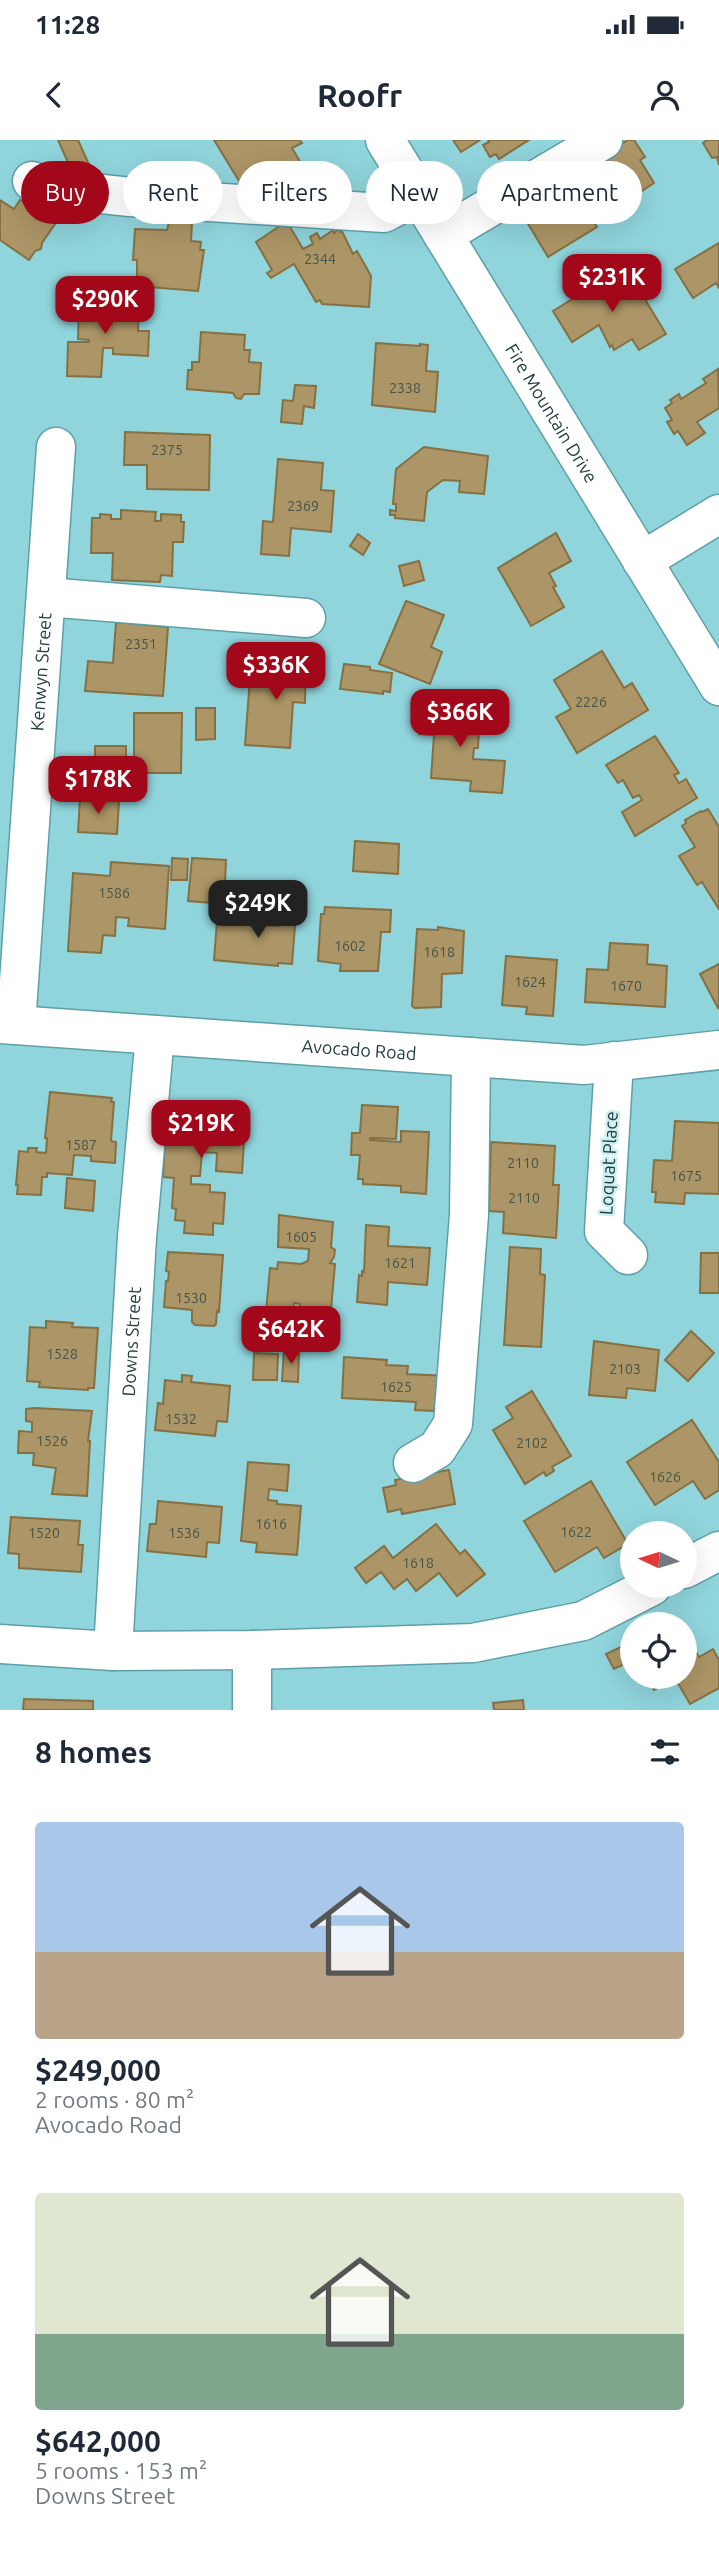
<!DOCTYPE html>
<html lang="en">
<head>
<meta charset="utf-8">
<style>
  body { margin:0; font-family:Ubuntu,sans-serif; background:#f6f6f7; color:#1f2937; height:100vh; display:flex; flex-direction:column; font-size:26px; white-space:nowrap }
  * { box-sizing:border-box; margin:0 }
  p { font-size:23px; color:#747a83 }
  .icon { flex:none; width:38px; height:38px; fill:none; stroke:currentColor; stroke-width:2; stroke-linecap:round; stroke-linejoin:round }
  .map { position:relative; height:1570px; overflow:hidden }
  .sheet { display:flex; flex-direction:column; background:#fff; flex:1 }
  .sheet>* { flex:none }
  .banner { position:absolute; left:21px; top:21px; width:677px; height:63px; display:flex; gap:14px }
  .needle { width:46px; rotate:274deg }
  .controls { position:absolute; left:620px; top:1381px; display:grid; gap:14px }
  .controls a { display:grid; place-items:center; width:77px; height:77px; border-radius:50%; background:#fff; box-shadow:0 7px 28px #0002; font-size:35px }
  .price { position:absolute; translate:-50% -60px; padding:0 16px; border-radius:14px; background:#a3081a; color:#fff; font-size:23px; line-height:46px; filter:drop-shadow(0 2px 4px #0008) }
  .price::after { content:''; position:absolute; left:50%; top:42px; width:21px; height:16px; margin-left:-10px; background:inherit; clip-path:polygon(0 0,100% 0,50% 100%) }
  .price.active { background:#222; color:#fff }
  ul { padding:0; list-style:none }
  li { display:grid; align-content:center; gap:14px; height:371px; padding:0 35px }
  li span { display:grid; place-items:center; height:217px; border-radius:7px; color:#555 }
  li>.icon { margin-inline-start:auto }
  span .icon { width:126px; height:126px; fill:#fffc; stroke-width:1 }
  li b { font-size:30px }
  h2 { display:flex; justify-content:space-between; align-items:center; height:84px; padding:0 35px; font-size:30px }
  .tag { padding:0 24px; border-radius:32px; background:#fff; box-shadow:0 7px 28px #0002; font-size:24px; line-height:63px }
  .tag.active { background:#a3081a; color:#fff }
  .status { display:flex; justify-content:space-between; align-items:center; height:49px; padding:0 35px; background:#fff; direction:ltr }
  .status svg { height:19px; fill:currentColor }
  header { display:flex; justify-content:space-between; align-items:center; height:91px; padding:0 35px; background:#fff; font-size:32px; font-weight:600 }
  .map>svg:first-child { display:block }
  .building { fill:#ac9566; stroke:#867042; stroke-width:2 }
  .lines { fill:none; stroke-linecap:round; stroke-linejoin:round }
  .minor-casing { stroke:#5da0a8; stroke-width:41 }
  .major-casing { stroke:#5da0a8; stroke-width:41 }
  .minor { stroke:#fff; stroke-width:38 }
  .major { stroke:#fff; stroke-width:38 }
  .labels { text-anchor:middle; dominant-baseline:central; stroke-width:5; stroke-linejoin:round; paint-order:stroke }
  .number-label { font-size:14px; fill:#44544a }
  .street-label { font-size:18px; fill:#223e41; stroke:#ceeff2 }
</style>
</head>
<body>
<div class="status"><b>11:28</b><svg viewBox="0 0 49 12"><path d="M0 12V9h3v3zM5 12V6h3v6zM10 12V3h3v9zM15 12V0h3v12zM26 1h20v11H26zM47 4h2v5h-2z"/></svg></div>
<header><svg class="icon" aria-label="back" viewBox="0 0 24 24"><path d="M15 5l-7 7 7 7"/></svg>Roofr<svg class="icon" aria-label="person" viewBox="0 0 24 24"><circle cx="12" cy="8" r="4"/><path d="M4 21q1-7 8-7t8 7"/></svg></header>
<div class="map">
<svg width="719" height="1570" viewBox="0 0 719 1570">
  <rect width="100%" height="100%" fill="#90d4dc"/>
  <g class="building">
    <path d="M58 0H78L91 29 70 27Z"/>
    <path d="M214 0H300L302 3 292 8 302 25 331 27 329 58 289 53 284 44 268 53 244 49Z"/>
    <path d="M453 0H480L461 12Z"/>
    <path d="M488 0H529L499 19 496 14 490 17 483 5 489 2Z"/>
    <path d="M628 0H634L645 17 640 20 654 43 634 56 630 50 589 75 597 87 548 117 527 82 576 52 566 36Z"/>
    <path d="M707 0H719V25L717 17 712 18 703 3Z"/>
    <path d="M0 60 14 69 20 60 55 84 42 103 41 109 35 111 29 120 0 100Z"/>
    <path d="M169 82 192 83 191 101 201 102 200 110H204L198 151 137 146V120H133L135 89 167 90Z"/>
    <path d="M284 83 287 87 289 85 303 109 313 104 310 97 317 93 320 99 333 90 334 93 339 89 340 92 342 91 353 114 357 111 371 136 369 167 322 164 320 160 316 162 294 124 271 138 267 133 272 130 256 102Z"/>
    <path d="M719 103V148L716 143 693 158 675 129Z"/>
    <path d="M621 129 634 151 644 148 647 155 646 161 666 194 639 210 632 199 614 210 612 205 610 207 599 185 572 202 553 171Z"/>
    <path d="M79 160H103V167L117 168 118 161 139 162 138 191H149L148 216 113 214V208H103L101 237 67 236 68 202H89V200L78 199Z"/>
    <path d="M201 192 245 195 244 210H250L249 222 261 223 259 254H244L241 259 236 258 233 253 187 249 188 230H192V222H199Z"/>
    <path d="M376 203 420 206V204L428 205 426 231 438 232 435 272 372 265Z"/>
    <path d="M718 229 719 268 697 282 705 293 687 305 678 291 674 294 667 282 672 280 665 268 672 263 670 260 679 254 681 259 706 243 703 239Z"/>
    <path d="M295 245 316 246 314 268 304 266 302 284 281 282 283 260 293 261Z"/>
    <path d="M125 292 210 295 209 350 147 349V325H124Z"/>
    <path d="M424 307 488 316 484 354 459 352 460 341 443 340 427 352 424 381 395 378V375H390V370L396 371V364H393L396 329Z"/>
    <path d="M278 319 323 323 321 350 334 351 331 392 291 388 289 416 261 414 263 381 273 382Z"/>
    <path d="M121 370 156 372 155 381H161V374L181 375V382H184L183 402H173L172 436 161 435 160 442 112 440 113 413H91L92 378H100V374L111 375V379H121Z"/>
    <path d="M556 393 571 421 549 433 556 446 553 447 564 467 531 486 498 428Z"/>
    <path d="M358 394 370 403 363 415 350 406Z"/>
    <path d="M419 421 424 440 404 446 399 426Z"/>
    <path d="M406 461 444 475 431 507 442 512 430 544 379 524Z"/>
    <path d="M116 482 168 487 163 556 85 551 88 521 113 523Z"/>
    <path d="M276 511 306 513 305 563 293 562 290 608 245 605 250 538 274 540Z"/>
    <path d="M602 511 624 548 632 543 648 570 577 613 556 577 571 569 554 540Z"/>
    <path d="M344 524 370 527V530L392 533 390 552 383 551V554L340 549Z"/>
    <path d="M421 566 480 570 478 608H474L473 619 505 621 502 653 470 651 471 641 431 638 434 595 419 594Z"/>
    <path d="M196 568H215V599L196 600Z"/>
    <path d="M134 573H182L181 633H134Z"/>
    <path d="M655 596 679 633 674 635 679 643 686 639 697 658 635 696 622 672 642 660 639 655 633 658 623 640 618 643 606 625Z"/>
    <rect x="95" y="606" width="31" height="31"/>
    <path d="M80 659 119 661 117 694 78 692Z"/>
    <path d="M708 669 719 687V769L702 742 697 745 679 716 695 707 682 686 686 683 685 680 701 671 702 672Z"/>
    <path d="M355 701 399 704 398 734 353 731Z"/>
    <path d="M172 718 188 719 187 740H171Z"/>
    <path d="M192 718 226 720 224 764 188 761Z"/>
    <path d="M111 722 169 726 165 789 128 786 129 778 116 777 115 796 103 795 101 813 68 811 73 733 110 736Z"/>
    <path d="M282 759 297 760 292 824 278 823V826L214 820 217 781 279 786Z"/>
    <path d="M325 767 391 770 390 792H381L378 831H340L341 824 318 821 321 774H324Z"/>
    <path d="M438 787 464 791 462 833 442 834 441 867 415 868 412 866 417 789 438 790Z"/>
    <path d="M610 803 648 805 647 824 667 826 665 867 585 862 587 829 608 830Z"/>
    <path d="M506 816 557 820 553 876 526 874 527 867 502 865Z"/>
    <path d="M719 824V867L718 868 700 834Z"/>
    <path d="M50 952 112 958 111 962H114L111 1001 116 1002 115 1023 91 1021V1016L74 1015 72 1035 47 1033V1037H42L41 1055 17 1054 18 1045H16L19 1011 28 1012V1008H37L36 1012 46 1013 47 998H45Z"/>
    <path d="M215 963H220L225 969 246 970 242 1033 216 1031 217 1013 202 1012 200 1036H191V1044L210 1045V1052L225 1053 223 1084 213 1083V1095L184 1093 185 1081 175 1080 176 1069 172 1068 174 1038 163 1037 165 1000 159 975 179 976 180 966 210 967Z"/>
    <path d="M362 965 398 967 396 999 370 998V1000L401 1002V991L429 992 426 1054 401 1052V1046L363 1044V1039H358L360 1015H351L352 993H360Z"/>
    <path d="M675 981 719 983V1054L685 1053 684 1064 655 1062 656 1052H652L654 1020 672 1021Z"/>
    <path d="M491 1002 555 1006 553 1045H559L556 1098 503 1093 504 1072 489 1071Z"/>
    <path d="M67 1038 95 1041 93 1071 65 1068Z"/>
    <path d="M279 1075 333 1082 331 1107 335 1110 334 1117 330 1123 335 1124 329 1192 322 1191 321 1197 305 1196 304 1186 298 1185 300 1164 294 1163 292 1184H286L283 1194 271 1193 270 1183H265L270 1128 277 1129 278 1122 301 1124 308 1121 309 1109 278 1107Z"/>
    <path d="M366 1085 389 1087 388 1106 430 1108 427 1145 388 1142 387 1165 357 1162 359 1135 362 1136V1131L364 1132Z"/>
    <path d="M510 1107 541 1109 540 1134 545 1135 541 1207 504 1205Z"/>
    <path d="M168 1112 223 1115 219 1172 217 1171 216 1184 214 1186 195 1185 192 1182V1170L164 1167 166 1141H168L169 1132 166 1131Z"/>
    <path d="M701 1113H719V1153H700Z"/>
    <path d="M46 1181 73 1183 72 1187 98 1188 94 1248H88V1250L39 1247 40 1242 27 1241 30 1187 46 1188Z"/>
    <path d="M691 1191 714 1213 688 1241 665 1220Z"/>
    <path d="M594 1201 659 1210 655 1251 627 1248 626 1258 589 1255Z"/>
    <path d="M284 1210 299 1211 298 1242 282 1241Z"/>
    <path d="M254 1213 278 1214 277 1240H253Z"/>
    <path d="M344 1217 387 1220 386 1225 408 1226 407 1234 449 1236 448 1265 435 1264 434 1271 415 1270 416 1262 342 1258Z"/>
    <path d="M182 1235 192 1236 191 1242 230 1246 227 1282 217 1281 215 1296 155 1290 158 1263 163 1264 165 1240 182 1242Z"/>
    <path d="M532 1251 571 1316 552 1327 554 1331 546 1336 544 1332 525 1344 493 1290 513 1278 506 1267Z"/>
    <path d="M34 1268 92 1271 88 1301H90L87 1356 52 1354 56 1328 33 1325 34 1313H18L19 1291 32 1292V1282L26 1281V1269Z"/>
    <path d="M692 1280 719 1322V1350L705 1359 693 1341 655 1365 627 1322Z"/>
    <path d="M248 1322 289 1325 287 1351 269 1349 268 1360 277 1361V1364L301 1366 297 1415 256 1412 257 1403 241 1401Z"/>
    <path d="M449 1330 455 1364 402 1374 401 1369 388 1372 383 1348 396 1345 395 1340Z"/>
    <path d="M591 1341 628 1404 604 1418 597 1407 555 1432 524 1381Z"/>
    <path d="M158 1361 222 1367 219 1403 207 1402 206 1417 147 1411 150 1384H156Z"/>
    <path d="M11 1377 80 1381 78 1405H83L81 1432 19 1428V1414L8 1413Z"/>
    <path d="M436 1384 460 1414 465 1410 485 1434 457 1456 439 1433 416 1451 407 1439 394 1449 381 1432 366 1443 355 1428 384 1406 393 1418Z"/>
    <path d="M684 1491 699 1517 713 1509 719 1520V1548L690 1564 675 1538 654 1550 646 1536H684Z"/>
    <path d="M621 1507 629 1522 614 1529 606 1514Z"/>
    <path d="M24 1559 93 1561V1570H23Z"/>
    <path d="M523 1560 524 1570H494L493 1563Z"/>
  </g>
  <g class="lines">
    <defs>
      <g id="minor">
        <path d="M32 41 57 49 130 57 384 73 418 55"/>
        <path d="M443 95 603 0"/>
        <path d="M642 421 719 374"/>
        <path d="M46 457 306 478"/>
        <path id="s1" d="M0 884 584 925 719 910"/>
        <path id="s2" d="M16 885 56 307"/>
        <path d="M614 921 604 1091 628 1115"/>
        <path d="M413 1323 437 1309 453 1284 469 1075 471 917"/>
        <path d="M252 1510V1570"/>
        <path id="s3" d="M113 1511 137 1097 155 895"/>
      </g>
      <g id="major">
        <path id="s4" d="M385 0 719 546"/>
        <path d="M684 1429 719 1411"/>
        <path d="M0 1504 113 1511 252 1510 473 1503 583 1481 652 1446"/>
      </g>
    </defs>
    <use href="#minor" class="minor-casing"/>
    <use href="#major" class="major-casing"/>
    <use href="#minor" class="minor"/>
    <use href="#major" class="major"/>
  </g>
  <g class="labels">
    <g class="number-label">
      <text x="320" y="119">2344</text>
      <text x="405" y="248">2338</text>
      <text x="167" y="310">2375</text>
      <text x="303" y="366">2369</text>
      <text x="141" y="504">2351</text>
      <text x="591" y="562">2226</text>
      <text x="114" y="753">1586</text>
      <text x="350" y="806">1602</text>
      <text x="439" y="812">1618</text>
      <text x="530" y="842">1624</text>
      <text x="626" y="846">1670</text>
      <text x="81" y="1005">1587</text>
      <text x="523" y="1023">2110</text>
      <text x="686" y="1036">1675</text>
      <text x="524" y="1058">2110</text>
      <text x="301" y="1097">1605</text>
      <text x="400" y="1123">1621</text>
      <text x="191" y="1158">1530</text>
      <text x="62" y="1214">1528</text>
      <text x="625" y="1229">2103</text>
      <text x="396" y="1247">1625</text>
      <text x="181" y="1279">1532</text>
      <text x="52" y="1301">1526</text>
      <text x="532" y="1303">2102</text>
      <text x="665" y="1337">1626</text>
      <text x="271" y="1384">1616</text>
      <text x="576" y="1392">1622</text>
      <text x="44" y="1393">1520</text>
      <text x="184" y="1393">1536</text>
      <text x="418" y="1423">1618</text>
    </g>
    <g class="street-label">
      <text stroke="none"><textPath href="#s4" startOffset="320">Fire Mountain Drive</textPath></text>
      <text stroke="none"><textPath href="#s2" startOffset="354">Kenwyn Street</textPath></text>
      <text stroke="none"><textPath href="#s1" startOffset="360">Avocado Road</textPath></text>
      <text transform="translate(608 1023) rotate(-87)">Loquat Place</text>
      <text stroke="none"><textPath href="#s3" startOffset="310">Downs Street</textPath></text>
    </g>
  </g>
</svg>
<div class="controls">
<a><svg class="needle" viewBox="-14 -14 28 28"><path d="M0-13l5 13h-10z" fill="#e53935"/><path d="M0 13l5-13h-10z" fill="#747a83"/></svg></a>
<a><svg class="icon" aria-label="locate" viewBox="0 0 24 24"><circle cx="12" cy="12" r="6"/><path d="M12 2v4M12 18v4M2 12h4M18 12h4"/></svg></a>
</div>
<b class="price" style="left:612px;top:174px">$231K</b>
<b class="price" style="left:105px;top:196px">$290K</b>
<b class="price" style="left:276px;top:562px">$336K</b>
<b class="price" style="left:460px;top:609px">$366K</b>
<b class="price" style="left:98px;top:676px">$178K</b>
<b class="price active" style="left:258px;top:800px">$249K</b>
<b class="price" style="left:201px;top:1020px">$219K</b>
<b class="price" style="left:291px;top:1226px">$642K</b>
<div class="banner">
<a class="tag active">Buy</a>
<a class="tag">Rent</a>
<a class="tag">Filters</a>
<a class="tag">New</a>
<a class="tag">Apartment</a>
</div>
</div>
<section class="sheet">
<h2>8 homes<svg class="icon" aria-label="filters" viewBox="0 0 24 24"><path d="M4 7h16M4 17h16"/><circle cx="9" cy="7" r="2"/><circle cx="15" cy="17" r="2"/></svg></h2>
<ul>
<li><span style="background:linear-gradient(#a9c7e8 60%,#b9a48a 0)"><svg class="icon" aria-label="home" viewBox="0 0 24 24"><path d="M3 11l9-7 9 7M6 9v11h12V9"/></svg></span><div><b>$249,000</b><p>2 rooms · 80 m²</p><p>Avocado Road</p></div></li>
<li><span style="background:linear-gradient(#dfe7d0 65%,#7fa58c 0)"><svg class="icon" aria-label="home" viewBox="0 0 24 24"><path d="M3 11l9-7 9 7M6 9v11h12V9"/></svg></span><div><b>$642,000</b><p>5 rooms · 153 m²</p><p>Downs Street</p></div></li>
</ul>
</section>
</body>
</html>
